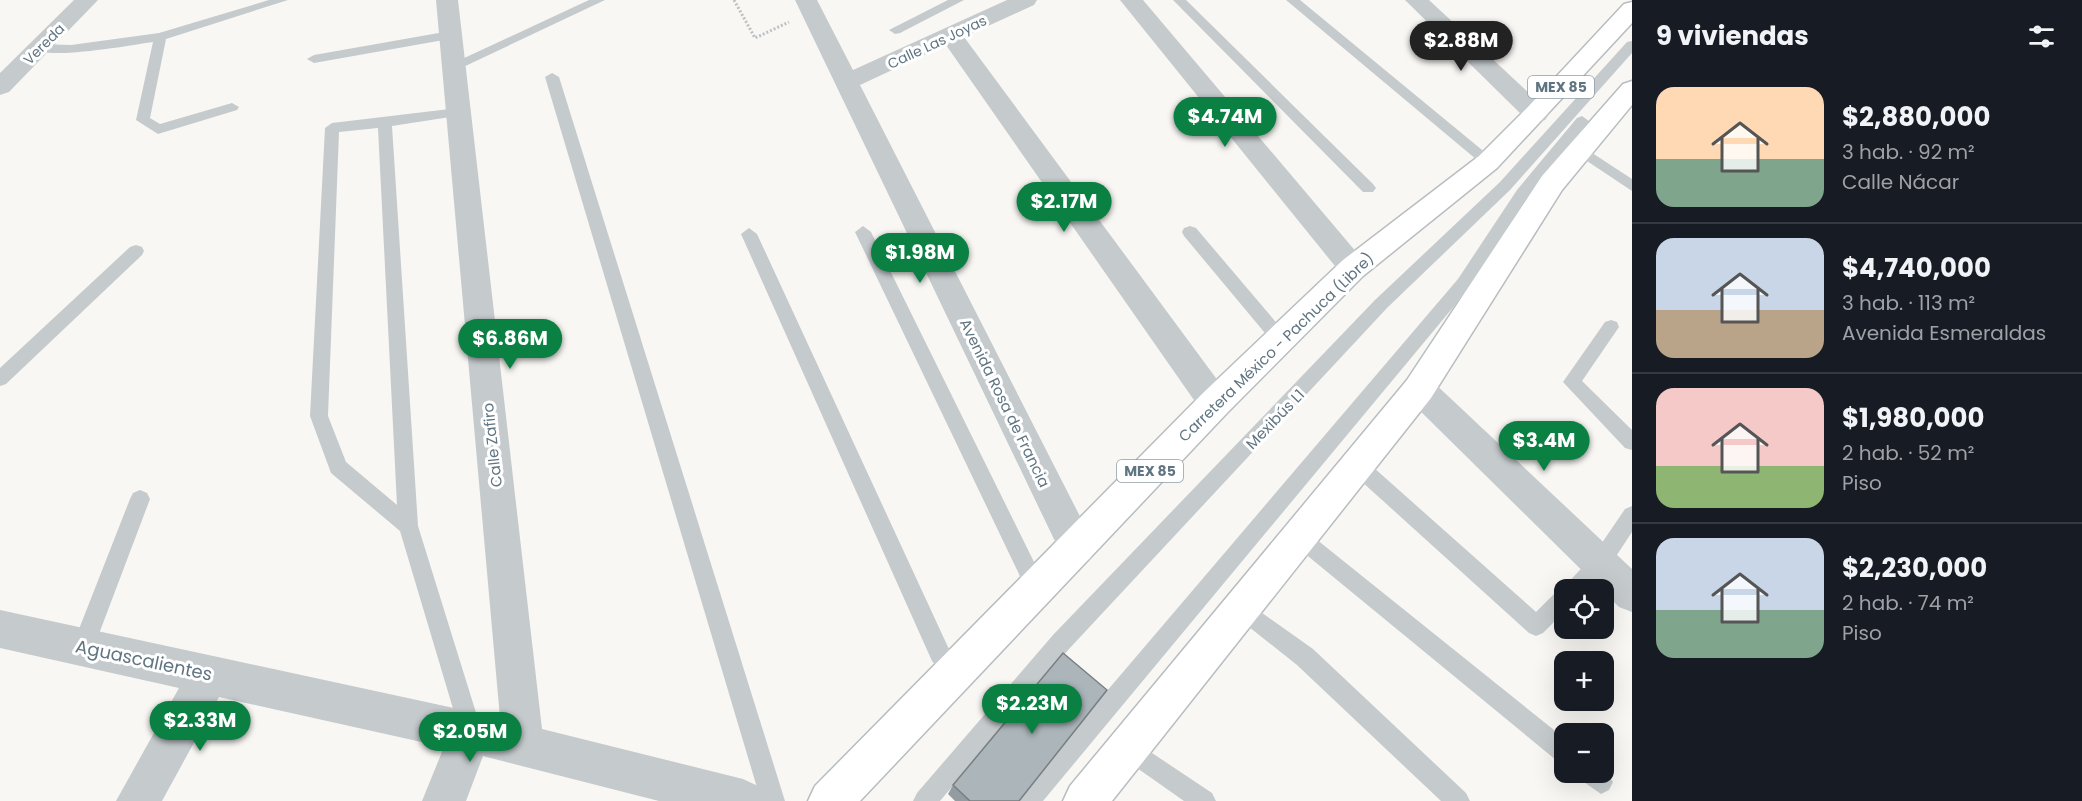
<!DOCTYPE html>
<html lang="es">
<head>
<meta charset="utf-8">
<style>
  body { margin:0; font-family:Poppins,sans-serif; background:#242831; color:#f1f3f6; height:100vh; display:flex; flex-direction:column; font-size:22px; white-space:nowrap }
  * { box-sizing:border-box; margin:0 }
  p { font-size:20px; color:#9ea1a6 }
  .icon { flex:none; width:33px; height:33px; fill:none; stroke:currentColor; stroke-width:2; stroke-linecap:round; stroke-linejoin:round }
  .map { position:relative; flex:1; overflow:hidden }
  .details { display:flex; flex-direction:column; background:#171b24; width:450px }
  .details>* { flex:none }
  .buttons { position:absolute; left:1554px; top:579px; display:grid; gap:12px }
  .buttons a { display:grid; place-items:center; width:60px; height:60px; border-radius:12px; background:#171b24; box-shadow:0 6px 24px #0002; font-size:30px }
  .price { position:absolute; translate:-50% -51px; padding:0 14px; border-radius:21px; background:#0b8043; color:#fff; font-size:20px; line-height:39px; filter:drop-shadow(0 2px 3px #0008) }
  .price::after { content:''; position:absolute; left:50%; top:36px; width:18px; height:14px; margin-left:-9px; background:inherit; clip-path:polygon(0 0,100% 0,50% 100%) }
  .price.on { background:#222; color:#fff }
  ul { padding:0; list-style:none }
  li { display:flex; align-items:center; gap:18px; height:150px; padding:0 24px }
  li+li { border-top:2px solid #363941 }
  li span { display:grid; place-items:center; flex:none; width:168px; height:120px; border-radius:18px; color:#555 }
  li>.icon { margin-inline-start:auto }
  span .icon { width:72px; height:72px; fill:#fffc; stroke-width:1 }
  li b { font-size:26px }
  h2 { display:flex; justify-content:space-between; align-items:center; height:72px; padding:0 24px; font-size:26px }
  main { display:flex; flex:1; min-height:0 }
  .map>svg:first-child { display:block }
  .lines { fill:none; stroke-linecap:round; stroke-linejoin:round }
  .primary-casing { stroke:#b8bdc0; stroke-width:3 }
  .path { stroke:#bec1c3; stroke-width:3; stroke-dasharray:2 2; stroke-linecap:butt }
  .lane { fill:#c5cacd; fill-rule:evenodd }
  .street { fill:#c5cacd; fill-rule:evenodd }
  .primary { fill:#fff; fill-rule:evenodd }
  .wall { fill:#939ca0 }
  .building { fill:#abb5ba; stroke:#787f82; stroke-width:1.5 }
  .labels { text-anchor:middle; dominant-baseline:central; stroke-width:6; stroke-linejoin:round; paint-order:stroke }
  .far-street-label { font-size:14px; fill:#607582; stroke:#fff }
  .shield { fill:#fff; stroke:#909ea8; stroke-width:1.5 }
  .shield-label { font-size:14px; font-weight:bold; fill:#607582 }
  .street-label { font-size:15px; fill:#607582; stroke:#fff }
  .near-street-label { font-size:18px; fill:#607582; stroke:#fff }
</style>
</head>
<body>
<main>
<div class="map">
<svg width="1632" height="801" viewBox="0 0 1632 801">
  <rect width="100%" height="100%" fill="#f8f7f4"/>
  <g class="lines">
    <defs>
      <g id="primary">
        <path d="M1632 2V23L1497 168 1363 276 1227 413 860 801H808L815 786 1203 393 1343 260 1479 156 1527 108 1624 4Z"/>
        <path d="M1632 81V105L1562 190 1431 398 1112 801H1063L1070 786 1407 380 1542 176 1623 84Z"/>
      </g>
    </defs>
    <use href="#primary" class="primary-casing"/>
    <path class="path" d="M734 0 755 38 789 22"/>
    <g class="lane">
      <path d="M269 0H288L166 39 150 118 160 124 232 103 239 107 237 110 158 134 136 120 153 42C131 45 46 61 32 48L39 44 71 45 159 33Z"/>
      <path d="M589 0H605L459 69 454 70 447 66Z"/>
      <path d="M948 0H964L900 33 895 34 889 30Z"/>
      <path d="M1173 0H1186L1373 184 1376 188 1373 192H1363Z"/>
      <path d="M1286 0H1300L1493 159 1495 162 1493 165H1483Z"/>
      <path d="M450 31 456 35 455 38 314 63 307 59 314 55Z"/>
      <path d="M1632 41V53L1510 190 1387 308 1069 649 940 801H913L917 793 1053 635 1375 300 1500 182 1627 42Z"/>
      <path d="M552 73 559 77 785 801H761L545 77Z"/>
      <path d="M458 108 463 109V115L392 126 418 526 482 732 479 740 471 743 463 740 460 732 400 531 331 473 310 416 325 128 332 123ZM378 128 397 505 346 462 328 416 339 132Z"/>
      <path d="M1582 116 1589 121 1587 124 1527 198 1470 287 1043 801H1016L1020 793 1458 279 1517 190 1577 118Z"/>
      <path d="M1580 145 1632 179V191L1575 153 1573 150 1575 147Z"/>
      <path d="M863 226 871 232 1036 566 1045 591 1042 598 1035 601 1028 598 1019 574 855 232Z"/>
      <path d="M1190 226 1196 228 1286 334 1289 339 1286 344H1274L1184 236 1182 232 1184 228Z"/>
      <path d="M749 228 757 234 948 647 966 673 963 681 955 684 947 681 932 661 741 234Z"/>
      <path d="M136 245 142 247 144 251 142 255 6 384 0 386V368L130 247Z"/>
      <path d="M1611 320 1617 322 1619 327 1582 381 1632 430V450L1625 448 1563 382 1605 322Z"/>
      <path d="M1357 457 1364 459 1536 612 1557 591 1563 588 1593 556 1625 509 1632 506V532L1607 570 1588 590H1564V612L1543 633 1536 636 1529 633 1350 471 1348 465 1350 459Z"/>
      <path d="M140 490 147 493 150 499 94 647 91 654 83 657 75 654 72 647 130 499 133 493Z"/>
      <path d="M1299 528 1306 531 1564 738V763L1556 760 1292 543 1289 537 1292 531Z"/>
      <path d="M1241 598 1313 649 1466 793 1470 801H1441L1297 665 1234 615 1231 608 1234 601Z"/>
      <path d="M1128 737 1212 793 1216 801H1184L1120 756 1117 748 1120 740Z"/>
      <path d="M1604 769 1613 782 1609 790 1601 794 1581 780 1578 772H1604Z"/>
    </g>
    <g class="street">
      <path d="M74 0H98L9 92 0 95V73Z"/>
      <path d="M436 0H458L542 729 743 779 758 786 765 801H659L483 756 466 801H422L444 747 219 697 162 801H116L179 688 0 648V610L500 718Z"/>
      <path d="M795 0H817L853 70 1007 0H1037L1034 5 964 37 1227 393 1232 403 1227 413 1215 417 1203 413 946 45 860 85 1090 536 1095 548 1090 560 1077 565 1064 560Z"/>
      <path d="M1120 0H1143L1363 260 1368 268 1363 276 1353 279 1343 276Z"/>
      <path d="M1405 0H1429L1545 108 1549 114 1545 120 1536 122 1527 120Z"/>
      <path d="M1419 376 1431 380 1632 569V612L1619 607 1407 398 1403 389 1407 380Z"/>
    </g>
    <use href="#primary" class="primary"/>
  </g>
  <path class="wall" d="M953 785 1019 801H955L948 794Z"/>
  <path class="building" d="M1063 653 1107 690 1019 801H970L953 785Z"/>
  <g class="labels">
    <g class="far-street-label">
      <text transform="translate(937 42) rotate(-25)">Calle Las Joyas</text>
      <text transform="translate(44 44) rotate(-45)">Vereda</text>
    </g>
    <g class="shield">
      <rect x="1528" y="76" width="66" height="22" rx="4.5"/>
      <rect x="1117" y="460" width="66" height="22" rx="4.5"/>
    </g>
    <g class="shield-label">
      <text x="1561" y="87">MEX 85</text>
      <text x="1150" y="471">MEX 85</text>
    </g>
    <g class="street-label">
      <text transform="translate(1276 347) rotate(-44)">Carretera México - Pachuca (Libre)</text>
      <text transform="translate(1005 403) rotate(64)">Avenida Rosa de Francia</text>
      <text transform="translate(1275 419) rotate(-46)">Mexibús L1</text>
      <text transform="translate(492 445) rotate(-96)">Calle Zafiro</text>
    </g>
    <g class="near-street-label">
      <text transform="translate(144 660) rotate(12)">Aguascalientes</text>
    </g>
  </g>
</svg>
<div class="buttons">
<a><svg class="icon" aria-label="locate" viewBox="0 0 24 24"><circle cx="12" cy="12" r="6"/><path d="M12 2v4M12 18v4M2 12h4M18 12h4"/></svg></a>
<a>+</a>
<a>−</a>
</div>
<b class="price on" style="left:1461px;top:72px">$2.88M</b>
<b class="price" style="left:1225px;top:148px">$4.74M</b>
<b class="price" style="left:1064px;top:233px">$2.17M</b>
<b class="price" style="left:920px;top:284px">$1.98M</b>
<b class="price" style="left:510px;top:370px">$6.86M</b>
<b class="price" style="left:1544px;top:472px">$3.4M</b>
<b class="price" style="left:1032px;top:735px">$2.23M</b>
<b class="price" style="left:200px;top:752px">$2.33M</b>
<b class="price" style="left:470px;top:763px">$2.05M</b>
</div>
<section class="details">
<h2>9 viviendas<svg class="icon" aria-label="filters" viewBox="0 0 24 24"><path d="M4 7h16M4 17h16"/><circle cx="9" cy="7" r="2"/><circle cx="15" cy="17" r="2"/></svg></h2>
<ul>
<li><span style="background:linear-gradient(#ffd9b3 60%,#7fa58c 0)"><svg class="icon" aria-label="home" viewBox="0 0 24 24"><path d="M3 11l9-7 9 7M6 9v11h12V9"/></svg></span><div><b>$2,880,000</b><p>3 hab. · 92 m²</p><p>Calle Nácar</p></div></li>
<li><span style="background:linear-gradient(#c9d6e8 60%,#b9a48a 0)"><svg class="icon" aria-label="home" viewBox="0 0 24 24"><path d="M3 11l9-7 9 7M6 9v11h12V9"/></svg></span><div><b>$4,740,000</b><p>3 hab. · 113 m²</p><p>Avenida Esmeraldas</p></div></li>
<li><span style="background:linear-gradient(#f6c9c9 65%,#8fb573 0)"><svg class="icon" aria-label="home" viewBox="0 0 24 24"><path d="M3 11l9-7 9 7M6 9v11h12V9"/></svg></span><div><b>$1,980,000</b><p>2 hab. · 52 m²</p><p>Piso</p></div></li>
<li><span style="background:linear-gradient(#c9d6e8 60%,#7fa58c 0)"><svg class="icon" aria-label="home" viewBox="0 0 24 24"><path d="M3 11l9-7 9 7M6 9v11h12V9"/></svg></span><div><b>$2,230,000</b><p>2 hab. · 74 m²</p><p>Piso</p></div></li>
</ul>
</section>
</main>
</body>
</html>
